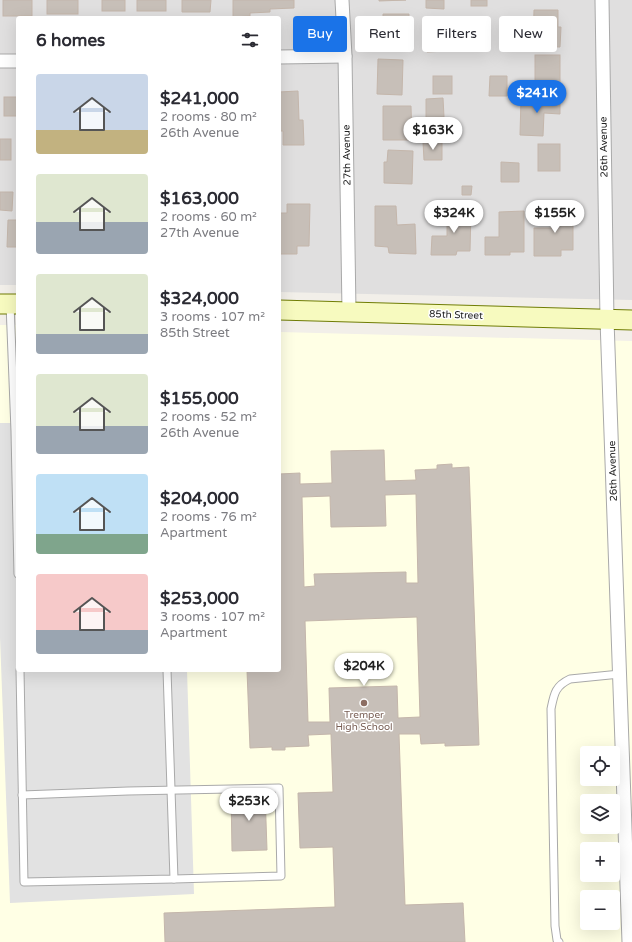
<!DOCTYPE html>
<html lang="en">
<head>
<meta charset="utf-8">
<style>
  body { margin:0; font-family:"Varela Round",sans-serif; background:#f2f2f3; color:#2b2b33; height:100vh; display:flex; flex-direction:column; font-size:15px; white-space:nowrap }
  * { box-sizing:border-box; margin:0 }
  p { font-size:13px; color:#7c7c81 }
  .icon { flex:none; width:22px; height:22px; fill:none; stroke:currentColor; stroke-width:2; stroke-linecap:round; stroke-linejoin:round }
  .map { position:relative; flex:1; overflow:hidden }
  .panel { position:absolute; left:16px; top:16px; width:265px; height:656px; display:flex; flex-direction:column; background:#fff; border-radius:4px; box-shadow:0 4px 16px #0002 }
  .panel>* { flex:none }
  .guide { position:absolute; left:293px; top:16px; width:279px; height:36px; display:flex; gap:8px }
  .tools { position:absolute; left:580px; top:746px; display:grid; gap:8px }
  .tools a { display:grid; place-items:center; width:40px; height:40px; border-radius:4px; background:#fff; box-shadow:0 4px 16px #0002; font-size:20px }
  .price { position:absolute; translate:-50% -34px; padding:0 9px; border-radius:14px; background:#fff; color:#222; font-size:13px; line-height:26px; filter:drop-shadow(0 1px 2px #0008) }
  .price::after { content:''; position:absolute; left:50%; top:24px; width:12px; height:9px; margin-left:-6px; background:inherit; clip-path:polygon(0 0,100% 0,50% 100%) }
  .price.selected { background:#1a73e8; color:#fff }
  ul { padding:0; list-style:none }
  li { display:flex; align-items:center; gap:12px; height:100px; padding:0 20px }
  li span { display:grid; place-items:center; flex:none; width:112px; height:80px; border-radius:4px; color:#555 }
  li>.icon { margin-inline-start:auto }
  span .icon { width:48px; height:48px; fill:#fffc; stroke-width:1 }
  li b { font-size:17px }
  h2 { display:flex; justify-content:space-between; align-items:center; height:48px; padding:0 20px; font-size:17px }
  .tag { padding:0 14px; border-radius:4px; background:#fff; box-shadow:0 4px 16px #0002; font-size:14px; line-height:36px }
  .tag.selected { background:#1a73e8; color:#fff }
  .map>svg:first-child { display:block }
  .residential { fill:#e0dfdf }
  .education { fill:#ffffe5; fill-rule:evenodd }
  .parking { fill:#e2e2e2 }
  .building { fill:#c7bfb8; stroke:#c4b6ab; fill-rule:evenodd }
  .lines { fill:none; stroke-linecap:round; stroke-linejoin:round }
  .lane-casing { stroke:#a9a9a9; stroke-width:9 }
  .street-casing { stroke:#a9a9a9; stroke-width:15 }
  .secondary-casing { stroke:#707d05; stroke-width:21 }
  .lane { stroke:#fff; stroke-width:7 }
  .street { stroke:#fff; stroke-width:13 }
  .secondary { stroke:#f7fabf; stroke-width:19 }
  .education-dot { fill:#8d6e63; stroke:#fff; stroke-width:1.5 }
  .labels { text-anchor:middle; dominant-baseline:central; stroke-width:3; stroke-linejoin:round; paint-order:stroke }
  .street-label { font-size:10px; fill:#222; stroke:#fff }
  .education-label { font-size:10px; fill:#785e54; stroke:#fff }
</style>
</head>
<body>
<div class="map">
<svg width="632" height="942" viewBox="0 0 632 942">
  <rect width="100%" height="100%" fill="#f2efe9"/>
  <path class="residential" d="M0 0H632V300L279 292V18H18V285H0Z"/>
  <path class="education" d="M0 325H18V670H279V332L632 341V942H0ZM587 753H613V779H587ZM587 801H613V827H587ZM587 849H613V875H587ZM587 897H613V923H587Z"/>
  <path class="parking" d="M0 423H18V670H187L194 894 10 903 0 637Z"/>
  <g class="building">
    <rect x="3" y="0" width="29" height="16"/>
    <rect x="47" y="0" width="31" height="14"/>
    <rect x="102" y="0" width="23" height="11"/>
    <rect x="137" y="0" width="29" height="11"/>
    <path d="M182 0H211L210 12H182Z"/>
    <path d="M233 0H294V8L270 9V12L250 13V16L233 17Z"/>
    <path d="M379 0H406L379 1Z"/>
    <path d="M426 0H444V9L426 8Z"/>
    <rect x="471" y="0" width="16" height="6"/>
    <path d="M534 10H558V27H561L560 47 533 46Z"/>
    <path d="M383 14H409L408 47H380V30H383Z"/>
    <path d="M445 31 446 51 427 52V32Z"/>
    <rect x="535" y="55" width="25" height="31"/>
    <path d="M378 59 403 60 402 95 377 94Z"/>
    <rect x="433" y="76" width="19" height="18"/>
    <path d="M490 76H507V96H489Z"/>
    <path d="M298 91 299 120H303L304 145H283V131H279V92Z"/>
    <path d="M541 96 560 97V114L544 113 543 136 520 135 521 99 541 100Z"/>
    <rect x="4" y="97" width="14" height="19"/>
    <path d="M443 98 444 117 426 118V99Z"/>
    <path d="M383 106H411L412 140H383Z"/>
    <rect x="0" y="139" width="11" height="21"/>
    <path d="M423 142H442V160H424Z"/>
    <rect x="538" y="144" width="22" height="27"/>
    <path d="M388 150 413 151 412 184 384 183V162H387Z"/>
    <path d="M501 162 519 163V182H501Z"/>
    <path d="M462 186H472L471 195H462Z"/>
    <path d="M0 192H13L12 211 0 210Z"/>
    <path d="M287 204H310L309 246H297V254H279V213H287Z"/>
    <path d="M375 206H396L397 225 415 224 416 254 389 253 388 247 375 246Z"/>
    <path d="M552 208H573V250H561V256H534V228H552Z"/>
    <path d="M447 209 471 210 470 251H457L456 255H431L432 236H447Z"/>
    <path d="M524 211V252H510V255H485V237H499V212Z"/>
    <path d="M8 220H18V247H7Z"/>
    <path d="M384 450 385 481 416 480 415 470 437 469V465L452 464V468L469 467 479 745 445 746V743L421 744 420 734H399L405 905 463 903 465 942H165L164 913 335 907 333 847 300 848 298 793 333 792 331 734 308 735 309 746 285 747V750H272V747L250 748 247 670H279V470V474L300 473V484L332 483 331 451ZM416 494 418 583H406V572L314 574 315 586 304 587 302 497 330 496 331 527 386 526 385 495ZM417 617 420 717 398 718 397 686 329 688 330 722H308L305 621Z"/>
    <path d="M265 792 267 850 232 851 231 793Z"/>
  </g>
  <g class="lines">
    <defs>
      <g id="lane">
        <path d="M10 304 15 431 18 574"/>
        <path d="M20 670 24 882 174 879 167 670"/>
        <path d="M22 795 128 791 279 788 281 876 174 879"/>
        <path d="M559 942 557 940 555 926 551 709C554 694 555 686 570 679L620 674"/>
      </g>
      <g id="street">
        <path d="M342 0 345 56 349 311"/>
        <path d="M602 0 607 320 629 942"/>
        <path d="M279 57 345 56"/>
        <path d="M0 61H18"/>
      </g>
      <g id="secondary">
        <path d="M0 304H18"/>
        <path d="M279 310 632 320"/>
      </g>
    </defs>
    <use href="#lane" class="lane-casing"/>
    <use href="#street" class="street-casing"/>
    <use href="#secondary" class="secondary-casing"/>
    <use href="#lane" class="lane"/>
    <use href="#street" class="street"/>
    <use href="#secondary" class="secondary"/>
  </g>
  <circle class="education-dot" cx="364" cy="703" r="4"/>
  <g class="labels">
    <g class="street-label">
      <text transform="translate(604 147) rotate(-91)">26th Avenue</text>
      <text transform="translate(347 155) rotate(-91)">27th Avenue</text>
      <text transform="translate(456 315) rotate(2)">85th Street</text>
      <text transform="translate(613 471) rotate(-92)">26th Avenue</text>
    </g>
    <g class="education-label">
      <text x="364" y="715">Tremper<tspan x="364" dy="12">High School</tspan></text>
    </g>
  </g>
</svg>
<div class="tools">
<a><svg class="icon" aria-label="locate" viewBox="0 0 24 24"><circle cx="12" cy="12" r="6"/><path d="M12 2v4M12 18v4M2 12h4M18 12h4"/></svg></a>
<a><svg class="icon" aria-label="layers" viewBox="0 0 24 24"><path d="M12 4l9 5-9 5-9-5zM3 14l9 5 9-5"/></svg></a>
<a>+</a>
<a>−</a>
</div>
<b class="price selected" style="left:537px;top:114px">$241K</b>
<b class="price" style="left:433px;top:151px">$163K</b>
<b class="price" style="left:454px;top:234px">$324K</b>
<b class="price" style="left:555px;top:234px">$155K</b>
<b class="price" style="left:364px;top:687px">$204K</b>
<b class="price" style="left:249px;top:822px">$253K</b>
<div class="guide">
<a class="tag selected">Buy</a>
<a class="tag">Rent</a>
<a class="tag">Filters</a>
<a class="tag">New</a>
</div>
<section class="panel">
<h2>6 homes<svg class="icon" aria-label="filters" viewBox="0 0 24 24"><path d="M4 7h16M4 17h16"/><circle cx="9" cy="7" r="2"/><circle cx="15" cy="17" r="2"/></svg></h2>
<ul>
<li><span style="background:linear-gradient(#c9d6e8 70%,#c2b280 0)"><svg class="icon" aria-label="home" viewBox="0 0 24 24"><path d="M3 11l9-7 9 7M6 9v11h12V9"/></svg></span><div><b>$241,000</b><p>2 rooms · 80 m²</p><p>26th Avenue</p></div></li>
<li><span style="background:linear-gradient(#dfe7d0 60%,#9aa5b1 0)"><svg class="icon" aria-label="home" viewBox="0 0 24 24"><path d="M3 11l9-7 9 7M6 9v11h12V9"/></svg></span><div><b>$163,000</b><p>2 rooms · 60 m²</p><p>27th Avenue</p></div></li>
<li><span style="background:linear-gradient(#dfe7d0 75%,#9aa5b1 0)"><svg class="icon" aria-label="home" viewBox="0 0 24 24"><path d="M3 11l9-7 9 7M6 9v11h12V9"/></svg></span><div><b>$324,000</b><p>3 rooms · 107 m²</p><p>85th Street</p></div></li>
<li><span style="background:linear-gradient(#dfe7d0 65%,#9aa5b1 0)"><svg class="icon" aria-label="home" viewBox="0 0 24 24"><path d="M3 11l9-7 9 7M6 9v11h12V9"/></svg></span><div><b>$155,000</b><p>2 rooms · 52 m²</p><p>26th Avenue</p></div></li>
<li><span style="background:linear-gradient(#bfe0f5 75%,#7fa58c 0)"><svg class="icon" aria-label="home" viewBox="0 0 24 24"><path d="M3 11l9-7 9 7M6 9v11h12V9"/></svg></span><div><b>$204,000</b><p>2 rooms · 76 m²</p><p>Apartment</p></div></li>
<li><span style="background:linear-gradient(#f6c9c9 70%,#9aa5b1 0)"><svg class="icon" aria-label="home" viewBox="0 0 24 24"><path d="M3 11l9-7 9 7M6 9v11h12V9"/></svg></span><div><b>$253,000</b><p>3 rooms · 107 m²</p><p>Apartment</p></div></li>
</ul>
</section>
</div>
</body>
</html>
